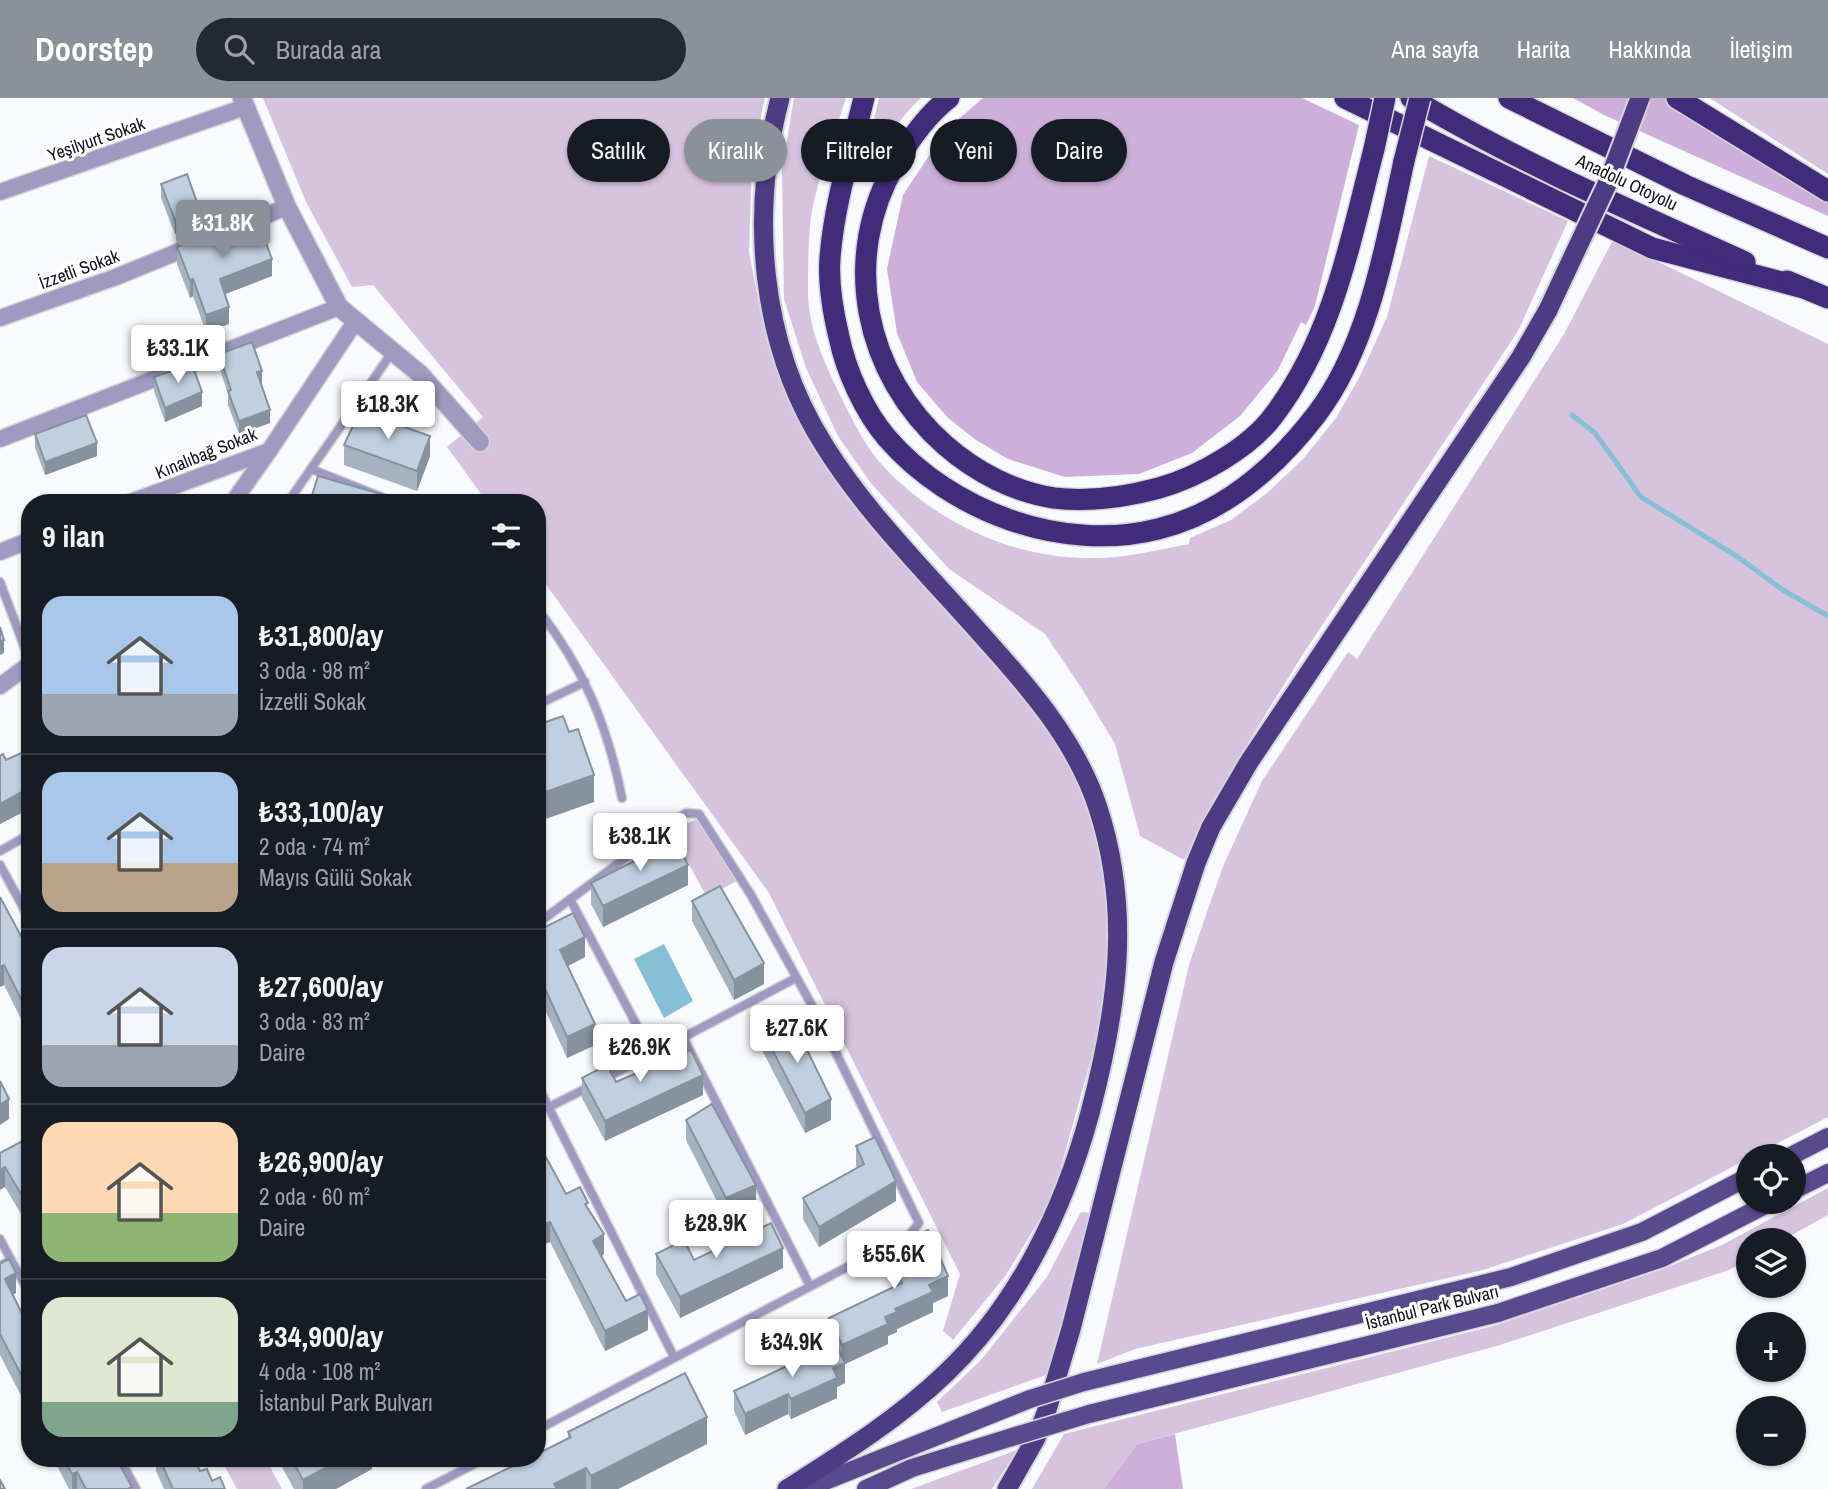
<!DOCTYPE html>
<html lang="tr">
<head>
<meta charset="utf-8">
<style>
  body { margin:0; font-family:"Archivo Narrow",sans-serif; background:#242831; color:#f1f3f6; height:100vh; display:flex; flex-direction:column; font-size:26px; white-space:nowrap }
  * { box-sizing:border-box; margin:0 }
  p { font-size:23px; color:#9ea1a6 }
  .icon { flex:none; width:38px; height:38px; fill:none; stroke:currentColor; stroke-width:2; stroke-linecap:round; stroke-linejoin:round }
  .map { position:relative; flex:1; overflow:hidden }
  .side { position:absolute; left:21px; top:396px; width:525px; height:973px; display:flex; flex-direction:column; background:#171b24; border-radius:28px; box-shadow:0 2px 5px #0004 }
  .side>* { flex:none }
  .top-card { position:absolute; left:567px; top:21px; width:665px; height:63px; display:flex; gap:14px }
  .buttons { position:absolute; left:1736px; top:1046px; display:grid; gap:14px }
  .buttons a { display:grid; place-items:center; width:70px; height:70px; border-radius:50%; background:#171b24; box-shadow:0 2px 5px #0004; font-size:35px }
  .price { position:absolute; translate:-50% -60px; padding:0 16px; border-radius:7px; background:#fff; color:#222; font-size:23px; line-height:46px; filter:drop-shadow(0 2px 4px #0008) }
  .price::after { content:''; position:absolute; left:50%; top:42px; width:21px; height:16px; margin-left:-10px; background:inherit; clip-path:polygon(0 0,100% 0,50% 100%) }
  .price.on { background:#8c9099; color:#fff }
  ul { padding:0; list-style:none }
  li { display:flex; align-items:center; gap:21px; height:175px; padding:0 21px }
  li+li { border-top:2px solid #363941 }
  li span { display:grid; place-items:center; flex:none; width:196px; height:140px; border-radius:21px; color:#555 }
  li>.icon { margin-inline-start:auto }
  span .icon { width:84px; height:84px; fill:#fffc; stroke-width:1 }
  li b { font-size:30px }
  h2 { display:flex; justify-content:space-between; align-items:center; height:84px; padding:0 21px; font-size:30px }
  .pill { padding:0 24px; border-radius:32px; background:#171b24; box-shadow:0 2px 5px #0004; font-size:24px; line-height:63px }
  .pill.on { background:#8c9099; color:#fff }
  header { display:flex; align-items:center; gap:42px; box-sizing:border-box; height:98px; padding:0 35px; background:#8c9099; color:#fff }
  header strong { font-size:33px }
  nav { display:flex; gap:38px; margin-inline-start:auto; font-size:24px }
  .search { width:490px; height:63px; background:#242831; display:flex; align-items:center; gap:18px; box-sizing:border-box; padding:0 24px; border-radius:38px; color:#9ea1a6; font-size:26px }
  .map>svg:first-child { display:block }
  .green { fill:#d6c4df }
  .forest { fill:#ccb0da }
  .water { fill:#87bfd4 }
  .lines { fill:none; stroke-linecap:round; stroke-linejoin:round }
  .stream { stroke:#87bfd4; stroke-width:5 }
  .service-casing { stroke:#d3d5da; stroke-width:11 }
  .minor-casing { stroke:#d3d5da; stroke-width:19 }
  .tertiary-casing { stroke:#d3d5da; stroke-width:21 }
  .primary-casing { stroke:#d3d5da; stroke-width:21 }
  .trunk-casing { stroke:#d3d5da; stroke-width:23 }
  .motorway-casing { stroke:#d3d5da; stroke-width:24 }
  .service { stroke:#a09ac1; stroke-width:8 }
  .minor { stroke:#a09ac1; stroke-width:16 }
  .tertiary { stroke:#a09ac1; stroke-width:18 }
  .primary { stroke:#594a8d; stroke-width:18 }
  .trunk { stroke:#4d3b83; stroke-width:19 }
  .motorway { stroke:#412c79; stroke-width:21 }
  .primary-bridge-casing { stroke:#d3d5da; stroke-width:21; stroke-linecap:butt }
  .trunk-bridge-casing { stroke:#d3d5da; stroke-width:23; stroke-linecap:butt }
  .motorway-bridge-casing { stroke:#d3d5da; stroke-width:24; stroke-linecap:butt }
  .primary-bridge { stroke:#594a8d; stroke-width:18 }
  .trunk-bridge { stroke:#4d3b83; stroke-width:19 }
  .motorway-bridge { stroke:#412c79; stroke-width:21 }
  .wall { fill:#a5b3c1 }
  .shaded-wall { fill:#86929d }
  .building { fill:#c0d0e0; stroke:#86929d; stroke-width:2 }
  .labels { text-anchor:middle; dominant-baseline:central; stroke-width:6; stroke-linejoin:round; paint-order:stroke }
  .street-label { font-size:18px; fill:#11141a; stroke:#fff }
</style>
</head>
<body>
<header>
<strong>Doorstep</strong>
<div class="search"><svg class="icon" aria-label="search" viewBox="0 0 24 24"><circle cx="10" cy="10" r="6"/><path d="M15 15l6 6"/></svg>Burada ara</div>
<nav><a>Ana sayfa</a><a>Harita</a><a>Hakkında</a><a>İletişim</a></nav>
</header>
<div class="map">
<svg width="1828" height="1391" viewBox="0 0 1828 1391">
  <rect width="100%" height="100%" fill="#f8fafe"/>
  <g class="green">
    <path d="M263 0H765L752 60 749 154 763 227 792 309 834 382 994 564 1043 624 1076 682 1094 727 1106 784V873L1098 936 1052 1101 1006 1177 953 1242 943 1233 960 1176 769 795 537 474V404H487L447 349 483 319 373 187 352 189 306 104Z"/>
    <path d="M794 0H846C834 39 814 88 810 128 808 151 808 175 808 197 809 233 827 271 843 303 854 325 867 352 885 370 938 426 1017 462 1094 460 1126 460 1158 452 1189 446L1190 440 1231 422 1267 395 1303 361 1336 320 1360 278 1387 219 1429 58 1568 123 1518 233 1303 556 1233 669 1184 762 1140 738 1115 646 1082 591 1045 536 949 471 870 384 838 338 806 270 784 201 782 72Z"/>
    <path d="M879 0H921C893 26 883 49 868 83L861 74Z"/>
    <path d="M1710 0H1828V76L1725 10Z"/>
    <path d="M1613 142 1828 246V1019L1623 1126 1483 1172 1135 1251 1097 1266 1189 867 1209 808 1224 766 1262 683 1348 554 1357 561 1564 236Z"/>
    <path d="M698 720 737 783 707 799 671 734Z"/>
    <path d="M1828 1090V1117L1781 1143H1748V1161L1729 1172 1500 1247 1137 1346 1104 1391H1032L1064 1336 1493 1228 1660 1172 1722 1147Z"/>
    <path d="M1081 1114 1094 1115 1055 1260 1046 1277 942 1314 937 1304 981 1262 1047 1179Z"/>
    <path d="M1017 1352 992 1391H911Z"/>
    <path d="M220 1360H265L282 1391H237Z"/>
  </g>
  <g class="forest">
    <path d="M983 0H1302L1359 27 1315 208 1306 227 1301 224 1278 272 1240 318 1192 355 1139 376 1065 379 1008 361 976 342 948 320 917 284 897 235 887 171 903 97 946 32Z"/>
    <path d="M1573 0H1667L1828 103V118L1604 17Z"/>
    <path d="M1175 1336 1183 1391H1104L1137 1346Z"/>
  </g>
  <path class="water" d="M664 846 693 903 664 920 634 861Z"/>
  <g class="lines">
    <path class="stream" d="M1572 317 1595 335 1641 399 1738 459 1783 492 1828 518"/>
    <defs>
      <g id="service">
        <path d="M311 371 394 404"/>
        <path d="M288 404 393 253"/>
        <path d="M0 484 30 564"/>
        <path d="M537 510C584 571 607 625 622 700"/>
        <path d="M537 607 585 584"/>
        <path d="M0 753 30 736"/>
        <path d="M0 767 30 822"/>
        <path d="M570 801 652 956"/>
        <path d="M537 826 686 715 699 716 751 797 820 922 919 1125 910 1136 537 1332"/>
        <path d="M683 939 810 1188"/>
        <path d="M604 981 796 880"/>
        <path d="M537 986 674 1259"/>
        <path d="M549 1009 589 989"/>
        <path d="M0 1141 11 1162 0 1168"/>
        <path d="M11 1162 30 1196"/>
        <path d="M119 1360 136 1391"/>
        <path d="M426 1391 486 1360"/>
      </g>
      <g id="minor">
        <path d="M0 94 245 9"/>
        <path d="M237 129 287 109"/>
        <path d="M0 220 116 179 197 146"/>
        <path d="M0 341 339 209"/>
        <path d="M131 404 269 353 355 224"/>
        <path d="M233 404 269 353"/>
        <path d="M0 454 30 442"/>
        <path d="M0 588 30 566"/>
      </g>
      <path id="tertiary" d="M242 0 287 109 339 209 420 276 480 344"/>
      <g id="primary">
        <path d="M1789 1059 1828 1039"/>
        <path d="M1794 1092 1828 1075"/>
        <path d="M1084 1284 1511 1179 1642 1134 1748 1079"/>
        <path d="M1089 1316 1498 1215 1662 1160 1771 1104"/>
        <path d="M805 1391 1030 1301"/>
        <path d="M866 1391 912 1370 1012 1339"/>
      </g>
      <g id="trunk">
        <path d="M780 0C750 115 759 244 824 347 867 416 926 474 980 535 1027 587 1076 642 1098 710 1132 814 1117 912 1090 1015 1064 1111 1018 1207 945 1276 898 1321 842 1356 787 1391"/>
        <path d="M1007 1391 1036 1340 1046 1315 1071 1231 1164 864 1196 765 1211 729 1249 664 1521 259 1548 212"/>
      </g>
      <g id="motorway">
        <path d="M864 0C851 53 834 106 830 160 828 186 833 214 839 239 846 273 864 313 887 340 951 414 1063 455 1158 431 1223 415 1276 369 1316 317 1369 248 1386 146 1404 63"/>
        <path d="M949 0C927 17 910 41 896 65 840 159 864 277 946 348 976 374 1014 394 1054 400 1089 404 1126 399 1159 390 1198 379 1250 350 1274 317 1333 239 1350 144 1374 51"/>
        <path d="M1345 0 1652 150 1800 189"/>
        <path d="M1411 0C1516 63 1634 114 1745 164"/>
        <path d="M1509 0 1685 87 1828 150"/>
        <path d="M1677 0 1828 93"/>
        <path d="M1787 183 1828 200"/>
      </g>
    </defs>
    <use href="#service" class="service-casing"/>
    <use href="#minor" class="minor-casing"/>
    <use href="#tertiary" class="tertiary-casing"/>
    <use href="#primary" class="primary-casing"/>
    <use href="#trunk" class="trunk-casing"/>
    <use href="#motorway" class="motorway-casing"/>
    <use href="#service" class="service"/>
    <use href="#minor" class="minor"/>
    <use href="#tertiary" class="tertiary"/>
    <use href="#primary" class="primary"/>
    <use href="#trunk" class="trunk"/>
    <use href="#motorway" class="motorway"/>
    <defs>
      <g id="primary-bridge">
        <path d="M1030 1301 1084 1284"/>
        <path d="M1012 1339 1089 1316"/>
      </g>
      <path id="trunk-bridge" d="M1548 212 1609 82 1640 0"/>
      <g id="motorway-bridge">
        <path d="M1374 51 1385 0"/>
        <path d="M1404 63 1420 0"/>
      </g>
    </defs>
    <use href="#primary-bridge" class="primary-bridge-casing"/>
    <use href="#trunk-bridge" class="trunk-bridge-casing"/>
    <use href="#motorway-bridge" class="motorway-bridge-casing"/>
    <use href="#primary-bridge" class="primary-bridge"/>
    <use href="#trunk-bridge" class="trunk-bridge"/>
    <use href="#motorway-bridge" class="motorway-bridge"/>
  </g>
  <g class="wall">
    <path d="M161 86 200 127 175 136 161 100Z"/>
    <path d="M177 149 272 178 225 196 229 226 206 234 193 198 190 200 177 166Z"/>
    <path d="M219 256 262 286 270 325 239 336 228 307V296L219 269Z"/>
    <path d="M154 279 202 308 165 324 154 293Z"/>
    <path d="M35 336 97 358 45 377 35 350Z"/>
    <path d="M344 347 430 358 417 393 344 367Z"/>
    <path d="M30 651V715L27 712 0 726V658L6 662Z"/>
    <path d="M30 743 29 780 22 767V747Z"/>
    <path d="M591 785 688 787 603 829 591 806Z"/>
    <path d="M0 799 21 838 30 834V939L4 887 0 889Z"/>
    <path d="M692 803 764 886 734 902 692 823Z"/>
    <path d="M537 833 585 859 568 868 595 947 567 960 537 894Z"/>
    <path d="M763 934 831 1022 805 1035 763 954Z"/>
    <path d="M582 980 616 984 703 997 605 1043 582 1000Z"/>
    <path d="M537 1019 544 1049 542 1051 566 1096 588 1112 604 1156 602 1158 626 1203 648 1232 605 1253 550 1144 545 1146 537 1132Z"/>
    <path d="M686 1022 756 1107 726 1121 686 1042Z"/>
    <path d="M30 1044V1131L5 1089 0 1055Z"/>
    <path d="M856 1048 896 1103 819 1149 803 1121V1100L857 1070 856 1068Z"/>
    <path d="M902 1144 948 1198 933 1205V1214L897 1231V1234L888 1238V1246L845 1266V1285L837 1289V1300L791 1321 788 1316 745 1337 734 1313V1293L806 1260V1258L832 1245 829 1240V1220L895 1189V1170L902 1166Z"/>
    <path d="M656 1156 694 1162 783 1170 680 1220 656 1176Z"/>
    <path d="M0 1166 16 1195 12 1197 30 1232V1315L0 1257Z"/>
    <path d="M568 1334 707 1346 618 1391H466L568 1340Z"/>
    <path d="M53 1360H116L132 1391H69Z"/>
    <path d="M156 1360H194L200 1373 225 1391H164L156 1373Z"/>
    <path d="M277 1360H372V1371L336 1391H294Z"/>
  </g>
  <g class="shaded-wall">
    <path d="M200 113V127L175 136V122Z"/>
    <path d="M272 161V178L220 198V181Z"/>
    <path d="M193 181V198L190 200V182Z"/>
    <path d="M229 209V226L206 234V217Z"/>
    <path d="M262 273V286L257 288V274Z"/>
    <path d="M202 294V308L165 324V310Z"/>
    <path d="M270 312V325L239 336V323Z"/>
    <path d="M430 338V358L417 393V373Z"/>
    <path d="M97 345V358L45 377V364Z"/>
    <path d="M545 530V550L537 556V536Z"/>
    <path d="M4 542V555L0 557V543Z"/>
    <path d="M594 677V704L537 724V697Z"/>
    <path d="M27 691V712L0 726V706Z"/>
    <path d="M688 767V787L603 829V808Z"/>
    <path d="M585 839V859L560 872V852Z"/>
    <path d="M764 865V886L734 902V882Z"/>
    <path d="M4 867V887L0 889V869Z"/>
    <path d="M595 926V947L567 960V939Z"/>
    <path d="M703 977V997L605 1043V1023Z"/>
    <path d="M9 1001V1021L0 1027V1007Z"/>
    <path d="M831 1001V1022L805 1035V1015Z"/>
    <path d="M544 1029V1049L537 1054V1033Z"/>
    <path d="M5 1069V1089L0 1092V1072Z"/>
    <path d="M896 1083V1103L819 1149V1129Z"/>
    <path d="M756 1087V1107L726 1121V1100Z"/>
    <path d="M550 1124V1144L545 1146V1126Z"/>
    <path d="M604 1136V1156L593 1163V1143Z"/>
    <path d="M783 1150V1170L680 1220V1199Z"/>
    <path d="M16 1175V1195L5 1201V1181Z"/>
    <path d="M948 1178V1198L933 1205V1214L897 1231V1234L888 1238V1246L845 1266V1285L837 1289V1300L791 1321V1301L833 1270 842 1266V1247L885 1219 929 1187Z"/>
    <path d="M648 1212V1232L605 1253V1233Z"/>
    <path d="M544 1263V1283L537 1288V1267Z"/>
    <path d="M788 1296V1316L745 1337V1316Z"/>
    <path d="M707 1319V1346L618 1391H591V1378Z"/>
    <path d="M344 1360H372V1371L336 1391H303V1382Z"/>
    <path d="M586 1370V1391H554V1386Z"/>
    <path d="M77 1374V1391H72V1376Z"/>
  </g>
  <g class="building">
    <path d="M187 76 200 113 175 122 161 86Z"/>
    <path d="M256 119 272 161 220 181 229 209 206 217 193 181 190 182 177 149Z"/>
    <path d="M252 244 262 273 257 274 270 312 239 323 228 293 231 292 219 256Z"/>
    <path d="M192 266 202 294 165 310 154 279Z"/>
    <path d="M360 313 430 338 417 373 344 347Z"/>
    <path d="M86 317 97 345 45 364 35 336Z"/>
    <path d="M318 378 388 398 387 404H310Z"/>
    <path d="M537 520 545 530 537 536Z"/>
    <path d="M0 529 4 542 0 543Z"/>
    <path d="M563 618 569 634 578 631 594 677 537 697V627Z"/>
    <path d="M30 651V695L27 691 0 706V658L3 656 6 662Z"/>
    <path d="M676 742 688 767 603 808 591 785Z"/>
    <path d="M30 743V759L29 760 22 747Z"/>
    <path d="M720 788 764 865 734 882 692 803Z"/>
    <path d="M0 799 21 838 30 834V919L4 867 0 869Z"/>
    <path d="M573 815 585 839 560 852 595 926 567 939 537 873V833Z"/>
    <path d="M791 919 831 1001 805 1015 763 934Z"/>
    <path d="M691 952 703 977 605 1023 582 980 607 967 616 984Z"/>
    <path d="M0 983 9 1001 0 1007Z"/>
    <path d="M712 1006 756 1087 726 1100 686 1022Z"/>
    <path d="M537 1019 544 1029 537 1033Z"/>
    <path d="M875 1039 896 1083 819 1129 803 1100 864 1066 856 1048Z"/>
    <path d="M28 1040 30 1044V1111L5 1069 0 1072V1055Z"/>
    <path d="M537 1043 566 1096 580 1089 588 1105 585 1106 604 1136 593 1143 626 1203 640 1196 648 1212 605 1233 550 1124 545 1126 537 1112Z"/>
    <path d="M771 1125 783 1150 680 1199 656 1156 684 1142 694 1162Z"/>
    <path d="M928 1132 948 1178 929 1187 933 1194 895 1211 897 1214 885 1219 888 1226 842 1247 829 1220 902 1185 895 1170 910 1163 902 1144Z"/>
    <path d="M9 1161 16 1175 5 1181 30 1232V1294L0 1236V1166Z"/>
    <path d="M835 1244 845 1265 833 1270 837 1280 791 1301 788 1296 745 1316 734 1293 806 1259V1258Z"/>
    <path d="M537 1250 544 1263 537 1267Z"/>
    <path d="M685 1275 707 1319 591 1378 586 1370 554 1386 557 1391H466L529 1360H537V1356L571 1339 568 1334Z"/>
    <path d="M63 1360H116L132 1389 128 1391H86L77 1374 72 1376Z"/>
    <path d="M159 1360H194L200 1373 207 1371 212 1383 220 1379 225 1391H173Z"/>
    <path d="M291 1360H344L303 1382Z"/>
    <path d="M0 1382 5 1391H0Z"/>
  </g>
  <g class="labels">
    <g class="street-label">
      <text transform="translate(96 41) rotate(-19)">Yeşilyurt Sokak</text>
      <text transform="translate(1627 84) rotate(25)">Anadolu Otoyolu</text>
      <text transform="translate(79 171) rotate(-20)">İzzetli Sokak</text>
      <text transform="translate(206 355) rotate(-22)">Kınalıbağ Sokak</text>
      <text transform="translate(1432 1209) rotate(-14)">İstanbul Park Bulvarı</text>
    </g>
  </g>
</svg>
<div class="buttons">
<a><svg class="icon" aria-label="locate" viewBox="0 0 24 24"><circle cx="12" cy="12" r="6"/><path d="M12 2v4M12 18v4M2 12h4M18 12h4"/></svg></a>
<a><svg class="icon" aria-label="layers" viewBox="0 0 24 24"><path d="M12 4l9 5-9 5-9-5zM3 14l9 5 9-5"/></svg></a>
<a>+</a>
<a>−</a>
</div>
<b class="price on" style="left:223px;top:162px">₺31.8K</b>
<b class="price" style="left:178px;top:287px">₺33.1K</b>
<b class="price" style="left:388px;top:343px">₺18.3K</b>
<b class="price" style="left:640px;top:775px">₺38.1K</b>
<b class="price" style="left:797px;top:967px">₺27.6K</b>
<b class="price" style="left:640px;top:986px">₺26.9K</b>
<b class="price" style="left:716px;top:1162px">₺28.9K</b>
<b class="price" style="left:894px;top:1193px">₺55.6K</b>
<b class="price" style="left:792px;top:1281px">₺34.9K</b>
<div class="top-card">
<a class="pill">Satılık</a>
<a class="pill on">Kiralık</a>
<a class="pill">Filtreler</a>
<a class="pill">Yeni</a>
<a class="pill">Daire</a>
</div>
<section class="side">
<h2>9 ilan<svg class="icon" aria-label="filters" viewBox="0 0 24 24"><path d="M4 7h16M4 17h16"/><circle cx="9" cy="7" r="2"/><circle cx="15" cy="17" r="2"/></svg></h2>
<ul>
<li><span style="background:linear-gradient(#a9c7e8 70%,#9aa5b1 0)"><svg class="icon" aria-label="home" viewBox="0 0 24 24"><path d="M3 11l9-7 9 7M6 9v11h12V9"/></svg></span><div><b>₺31,800/ay</b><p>3 oda · 98 m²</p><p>İzzetli Sokak</p></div></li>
<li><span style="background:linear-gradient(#a9c7e8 65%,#b9a48a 0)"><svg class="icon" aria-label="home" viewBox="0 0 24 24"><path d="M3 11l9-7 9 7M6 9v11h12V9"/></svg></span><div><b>₺33,100/ay</b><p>2 oda · 74 m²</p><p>Mayıs Gülü Sokak</p></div></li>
<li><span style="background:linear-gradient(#c9d6e8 70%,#9aa5b1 0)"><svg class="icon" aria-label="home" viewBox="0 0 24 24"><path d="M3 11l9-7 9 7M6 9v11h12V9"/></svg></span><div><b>₺27,600/ay</b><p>3 oda · 83 m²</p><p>Daire</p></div></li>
<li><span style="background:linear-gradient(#ffd9b3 65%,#8fb573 0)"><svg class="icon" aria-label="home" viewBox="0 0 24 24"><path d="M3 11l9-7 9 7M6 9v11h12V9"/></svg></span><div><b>₺26,900/ay</b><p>2 oda · 60 m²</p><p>Daire</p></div></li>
<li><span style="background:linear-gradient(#dfe7d0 75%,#7fa58c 0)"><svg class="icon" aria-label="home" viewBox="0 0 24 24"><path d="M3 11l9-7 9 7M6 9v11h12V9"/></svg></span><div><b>₺34,900/ay</b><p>4 oda · 108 m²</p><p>İstanbul Park Bulvarı</p></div></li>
</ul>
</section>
</div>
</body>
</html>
